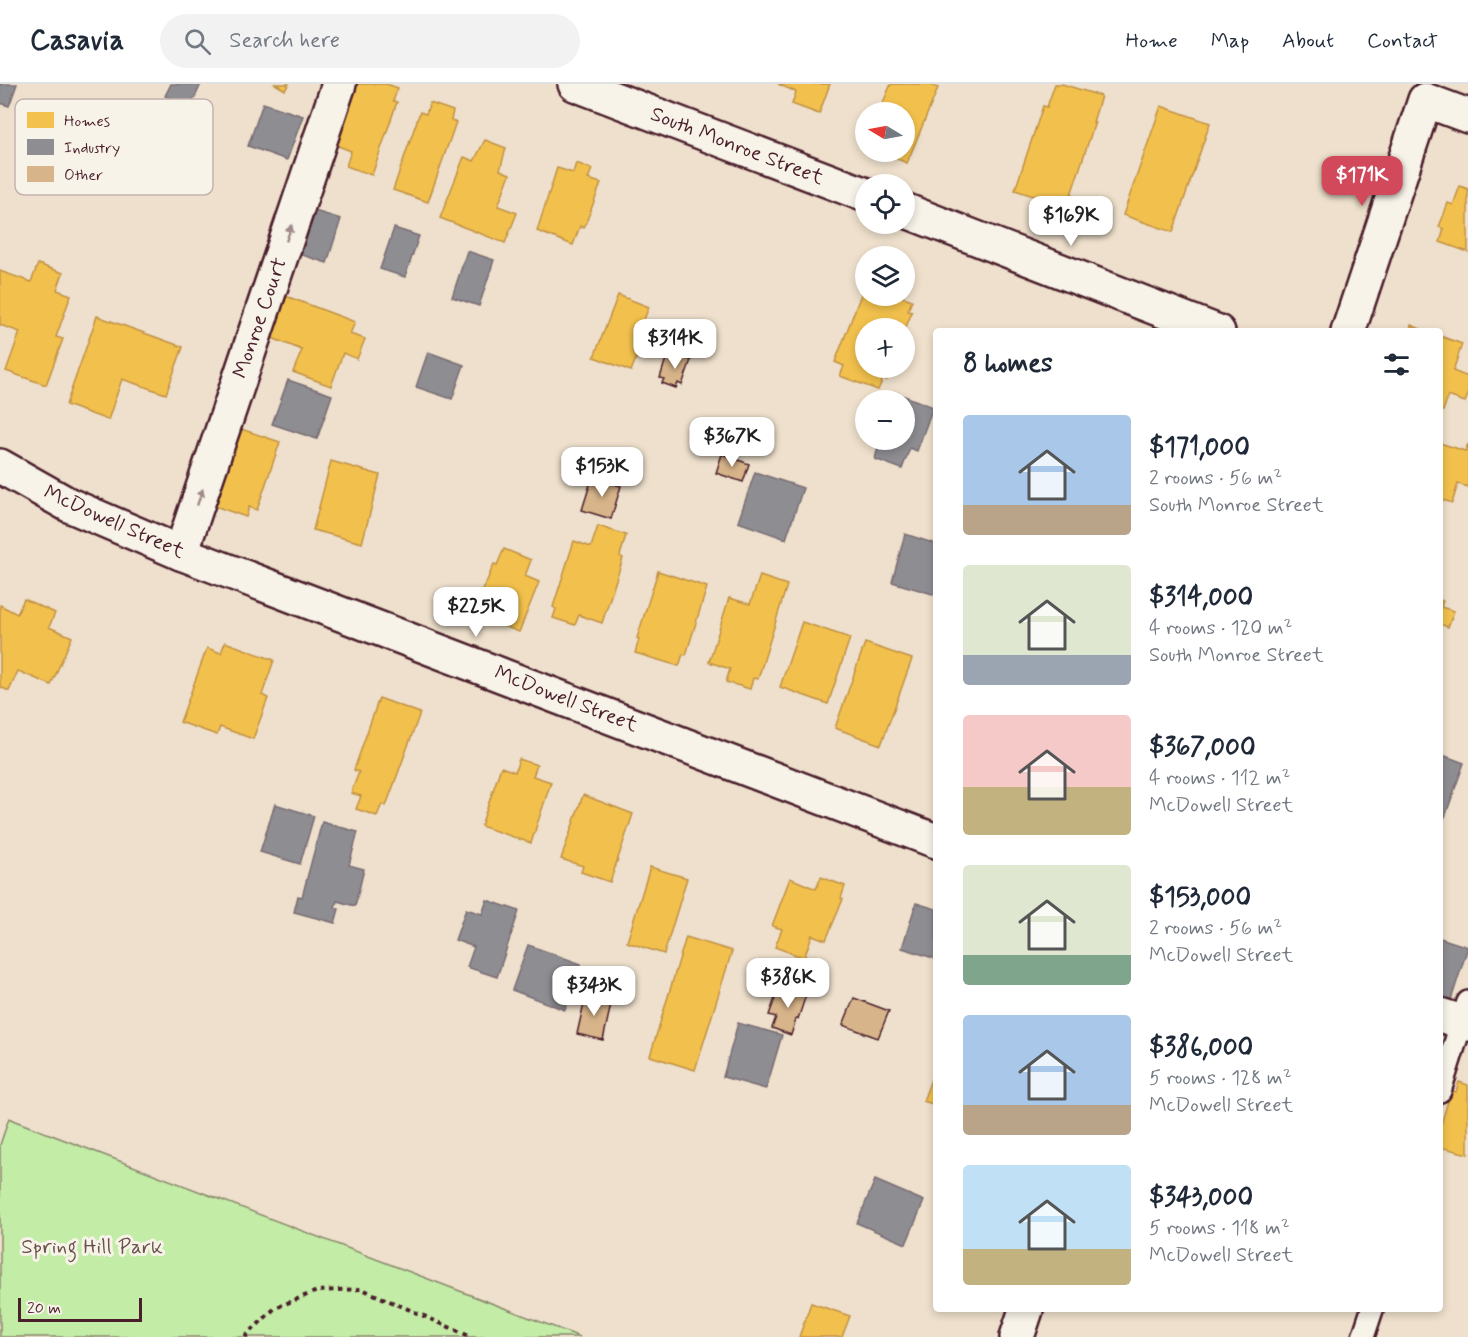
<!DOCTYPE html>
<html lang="en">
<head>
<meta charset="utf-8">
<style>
  body { margin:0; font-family:Mynerve,sans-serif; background:#f2f2f3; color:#1f2937; height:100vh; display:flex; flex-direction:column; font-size:22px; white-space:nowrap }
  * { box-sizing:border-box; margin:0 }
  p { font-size:20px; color:#747a83 }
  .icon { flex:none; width:33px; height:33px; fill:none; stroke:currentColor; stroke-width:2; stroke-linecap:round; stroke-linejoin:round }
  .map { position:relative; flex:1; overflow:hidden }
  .sheet { position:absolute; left:933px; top:244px; width:510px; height:984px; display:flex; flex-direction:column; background:#fff; border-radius:6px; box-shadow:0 3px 9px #0003 }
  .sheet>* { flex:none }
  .needle { width:39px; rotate:280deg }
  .fabs { position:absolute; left:855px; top:18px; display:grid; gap:12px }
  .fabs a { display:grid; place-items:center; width:60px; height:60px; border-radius:50%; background:#fff; box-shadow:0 3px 9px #0003; font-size:30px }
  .scale { position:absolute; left:18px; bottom:15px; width:124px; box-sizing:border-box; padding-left:6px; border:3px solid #4a1f2b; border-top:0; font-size:16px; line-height:21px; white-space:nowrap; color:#4a1f2b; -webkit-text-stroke:4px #f7f3e8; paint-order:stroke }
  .price { position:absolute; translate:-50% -51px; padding:0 14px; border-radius:12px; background:#fff; color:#222; font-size:20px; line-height:39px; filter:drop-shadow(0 2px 3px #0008) }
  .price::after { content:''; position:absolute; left:50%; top:36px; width:18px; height:14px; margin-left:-9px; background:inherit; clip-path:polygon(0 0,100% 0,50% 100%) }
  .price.selected { background:#d1495b; color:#fff }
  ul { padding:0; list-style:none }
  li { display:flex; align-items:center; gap:18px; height:150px; padding:0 30px }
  li span { display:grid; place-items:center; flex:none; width:168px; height:120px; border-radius:6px; color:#555 }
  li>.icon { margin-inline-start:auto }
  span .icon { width:72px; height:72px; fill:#fffc; stroke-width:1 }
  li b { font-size:26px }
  h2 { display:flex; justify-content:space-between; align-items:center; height:72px; padding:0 30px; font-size:26px }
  header { display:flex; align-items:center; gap:36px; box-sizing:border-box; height:84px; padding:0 30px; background:#fff; border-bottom:2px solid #e0e1e3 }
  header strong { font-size:28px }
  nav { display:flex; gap:33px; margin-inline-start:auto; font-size:21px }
  .search { width:420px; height:54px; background:#f2f2f3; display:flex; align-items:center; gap:15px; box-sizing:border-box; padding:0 21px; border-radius:33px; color:#747a83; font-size:22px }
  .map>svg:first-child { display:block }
  .green { fill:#c3eca7; stroke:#868669; stroke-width:1.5 }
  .homes { fill:#f2c14e; stroke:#c09044; stroke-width:1.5 }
  .industry { fill:#8d8d92; stroke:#796c73; stroke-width:1.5 }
  .building { fill:#d8b48a; stroke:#4a1f2b; stroke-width:1.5 }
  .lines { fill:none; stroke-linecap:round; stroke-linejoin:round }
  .lane-casing { stroke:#4a1f2b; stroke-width:26 }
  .street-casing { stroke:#4a1f2b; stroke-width:38 }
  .path { stroke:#4a1f2b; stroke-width:4; stroke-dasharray:4.5 4.5; stroke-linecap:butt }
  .lane { stroke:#f7f3e8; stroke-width:21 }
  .street { stroke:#f7f3e8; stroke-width:33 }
  .oneway { fill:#a0898a }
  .labels { text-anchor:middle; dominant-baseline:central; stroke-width:6; stroke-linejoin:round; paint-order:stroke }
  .street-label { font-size:21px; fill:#4a1f2b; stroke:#f7f3e8 }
  .park-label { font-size:21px; fill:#68524a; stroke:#f7f3e8 }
  .key { fill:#f7f3e8; stroke:#c3b3af; stroke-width:1.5 }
  .key-label { font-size:16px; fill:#4a1f2b }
</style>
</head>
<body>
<header>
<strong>Casavia</strong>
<div class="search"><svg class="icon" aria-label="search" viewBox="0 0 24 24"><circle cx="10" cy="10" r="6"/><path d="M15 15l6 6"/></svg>Search here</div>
<nav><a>Home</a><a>Map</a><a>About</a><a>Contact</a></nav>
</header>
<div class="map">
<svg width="1468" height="1253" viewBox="0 0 1468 1253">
  <rect width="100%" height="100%" fill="#eee0cc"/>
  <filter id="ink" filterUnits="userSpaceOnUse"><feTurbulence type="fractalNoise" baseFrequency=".0167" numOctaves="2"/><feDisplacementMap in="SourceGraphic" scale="12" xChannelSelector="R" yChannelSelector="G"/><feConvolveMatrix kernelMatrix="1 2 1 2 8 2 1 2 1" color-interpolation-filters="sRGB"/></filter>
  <g filter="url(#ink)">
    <path class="green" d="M9 1034 15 1037 580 1253H0V1061Z"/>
    <g class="homes">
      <path d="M275 0H289L285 6Z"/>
      <path d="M353 0H386L398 4 393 17 397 18 372 91 346 82 351 67 328 58Z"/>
      <path d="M778 0H830L819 30 792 20 796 8Z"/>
      <path d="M891 0H928L938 4 907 79 880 68H904V28H879Z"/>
      <path d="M1055 0H1062L1101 12 1093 38H1095L1067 123 1015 106 1043 22 1047 23Z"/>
      <path d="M430 19 453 27 451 36 456 38 428 118 393 106 420 28 426 30Z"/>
      <path d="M1161 22 1210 39 1173 148 1123 131Z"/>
      <path d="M485 56 506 64 500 86 510 90 498 122 517 129 505 159 440 134 464 73 474 77Z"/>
      <path d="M576 79 592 85 588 95 601 99 584 144 580 142 573 161 537 147 557 84 573 89Z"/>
      <path d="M1460 102 1468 105V168L1440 158 1444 145 1439 143 1448 119 1453 121Z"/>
      <path d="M38 180 63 189 57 206 71 211 56 253 63 255 46 301 6 287 20 248 0 241V187L31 198Z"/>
      <path d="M862 208 866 209V212H900L912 216 908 227 912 228 904 248V244H866V284H891L887 296 883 295 878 306 840 292 844 282 835 278Z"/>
      <path d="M283 211 355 238 350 250 365 255 357 275 343 269 331 302 293 288 302 266 267 252Z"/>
      <path d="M618 211 649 223 641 243 648 245 631 287 594 273Z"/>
      <path d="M97 232 183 263 166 310 122 295 108 336 66 321Z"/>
      <path d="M1411 241 1428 248H1409Z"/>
      <path d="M1440 252 1462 260 1453 287 1468 293V311L1465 318 1448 312 1443 327 1440 326Z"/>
      <path d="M235 343 280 358 257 426 249 423 246 433 212 421Z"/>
      <path d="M1440 359 1465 367 1468 360V403L1458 400 1452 419 1440 415Z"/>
      <path d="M331 377 380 391 362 459 313 446Z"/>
      <path d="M598 442 626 451 620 472 623 474 602 539 579 531 575 541 553 534 556 525 553 523 574 457 591 463Z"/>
      <path d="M504 465 531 476 525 492 539 498 519 548 473 530 494 480 497 481Z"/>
      <path d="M658 487 707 503 686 571 683 570 679 582 635 569 639 555 637 554Z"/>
      <path d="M760 492 787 501 758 595 753 594 750 605 726 598 730 585 709 578 729 514 750 520Z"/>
      <path d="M24 515 55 529 49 543 72 553 51 601 18 587 9 607 0 603V521L17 530Z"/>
      <path d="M1440 516 1443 517 1441 523 1454 527 1448 543 1440 540Z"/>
      <path d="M802 538 850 554 828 620 780 603Z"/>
      <path d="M225 558 274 576 262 611 268 614 253 655 220 643 217 651 180 638 207 564 221 569Z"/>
      <path d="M865 559 912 575 881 661 835 644Z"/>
      <path d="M379 614 420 629 386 722 382 720 377 732 356 725 361 712 351 709 359 688 354 686Z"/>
      <path d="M519 675 537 681 533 692 551 698 531 759 481 742 501 683 515 688Z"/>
      <path d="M583 711 633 730 610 798 581 788 583 782 561 775Z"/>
      <path d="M650 783 687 794 664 870 627 858Z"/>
      <path d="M821 793 845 802 841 814 843 815 826 856 812 851 804 874 775 863 782 845 772 842 790 794 816 805Z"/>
      <path d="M686 853 732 867 695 986 650 972Z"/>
      <path d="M936 982V1021L923 1017Z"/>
      <path d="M1459 998 1468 1001V1070L1440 1063V1044L1451 1007 1456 1008Z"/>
      <path d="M811 1219 850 1232 842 1253H799Z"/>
    </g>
    <g class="industry">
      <path d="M0 0H17L9 22 0 19Z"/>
      <path d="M171 0H201L190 24 165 12Z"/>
      <path d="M263 19 303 32 287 76 248 62Z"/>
      <path d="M308 125 341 135 327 179 293 168Z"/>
      <path d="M394 144 419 152 405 193 380 185Z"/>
      <path d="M467 167 494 176 479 222 452 213Z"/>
      <path d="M428 268 464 281 452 315 416 303Z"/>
      <path d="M288 296 332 311 317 355 272 340Z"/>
      <path d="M894 308 933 323 917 367 910 364 902 385 875 375 880 356H904V316H890Z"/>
      <path d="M755 388 803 404 786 455 738 438Z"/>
      <path d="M905 450 936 460V511L892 498Z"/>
      <path d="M1440 670 1464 679 1445 733 1440 731Z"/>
      <path d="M275 720 314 732 300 780 260 768Z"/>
      <path d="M322 738 358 748 349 781 364 785 355 822 337 817 335 824 339 825 335 839 294 828 298 812 302 813Z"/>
      <path d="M487 816 519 827 497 893 467 883 474 863 455 856 466 825 482 830Z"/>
      <path d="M916 819 936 825V875L902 864Z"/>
      <path d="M1440 854 1468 863 1451 916 1440 913Z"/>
      <path d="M528 861 581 880 565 926 512 906Z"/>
      <path d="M738 939 782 951 766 1005 723 993Z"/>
      <path d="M875 1096 924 1117 906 1160 857 1139Z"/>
    </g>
    <g class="building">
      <path d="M668 268 691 276 682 301 678 299 676 304 662 299 664 295 660 294Z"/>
      <path d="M722 370 749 380 743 398 716 389Z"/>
      <path d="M592 394 621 402 611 435 582 426Z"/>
      <path d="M788 901 807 908 798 935H796L791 951 772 944 776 933 769 931 777 909 784 911Z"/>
      <path d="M586 910 612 916 603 956 577 950Z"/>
      <path d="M854 914 889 927 878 954 843 941Z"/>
    </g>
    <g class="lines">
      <defs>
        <g id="lane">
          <path d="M1440 1007 1468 918"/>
          <path d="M1363 1253 1372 1226"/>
        </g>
        <g id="street">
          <path d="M575 0 866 111"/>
          <path d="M904 126 1218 248"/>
          <path d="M1348 248 1425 16 1468 32"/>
          <path d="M0 382 69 421 181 469 936 757"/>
          <path d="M181 469 339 0"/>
          <path d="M1440 931 1468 940"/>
          <path d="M1017 1253 1026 1226"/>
        </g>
      </defs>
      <use href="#lane" class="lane-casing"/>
      <use href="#street" class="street-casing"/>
      <path class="path" d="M245 1253 275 1224 317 1207 362 1205 472 1253"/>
      <use href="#lane" class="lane"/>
      <use href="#street" class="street"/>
    </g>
    <defs><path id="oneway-solid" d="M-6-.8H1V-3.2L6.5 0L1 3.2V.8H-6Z" transform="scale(1.5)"/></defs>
    <g class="oneway">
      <use href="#oneway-solid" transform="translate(289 149) rotate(-71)"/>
      <use href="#oneway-solid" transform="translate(200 413) rotate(-71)"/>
    </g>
  </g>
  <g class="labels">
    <g class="street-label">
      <text transform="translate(737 62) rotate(21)">South Monroe Street</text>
      <text transform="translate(260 234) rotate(-71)">Monroe Court</text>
      <text transform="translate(114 438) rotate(24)">McDowell Street</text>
      <text transform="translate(566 615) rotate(21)">McDowell Street</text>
    </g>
    <g class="park-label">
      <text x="92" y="1163">Spring Hill Park</text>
    </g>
  </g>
  <rect x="15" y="15" width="198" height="96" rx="9" class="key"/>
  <rect x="27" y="28" width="27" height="16" fill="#f2c14e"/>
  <rect x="27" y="55" width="27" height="16" fill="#8d8d92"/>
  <rect x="27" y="82" width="27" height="16" fill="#d8b48a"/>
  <g class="key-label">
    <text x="64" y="42">Homes</text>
    <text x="64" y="69">Industry</text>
    <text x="64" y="96">Other</text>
  </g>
</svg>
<div class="fabs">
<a><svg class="needle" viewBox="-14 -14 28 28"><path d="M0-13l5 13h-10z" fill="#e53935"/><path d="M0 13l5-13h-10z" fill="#747a83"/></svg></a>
<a><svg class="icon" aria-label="locate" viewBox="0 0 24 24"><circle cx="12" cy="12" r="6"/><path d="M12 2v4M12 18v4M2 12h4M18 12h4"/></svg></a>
<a><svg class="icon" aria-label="layers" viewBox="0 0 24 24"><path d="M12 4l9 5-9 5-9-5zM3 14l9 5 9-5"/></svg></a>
<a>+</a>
<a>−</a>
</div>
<div class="scale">20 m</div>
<b class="price selected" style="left:1362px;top:123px">$171K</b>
<b class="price" style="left:1071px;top:163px">$169K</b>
<b class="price" style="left:675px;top:286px">$314K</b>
<b class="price" style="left:732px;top:384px">$367K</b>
<b class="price" style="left:602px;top:414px">$153K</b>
<b class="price" style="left:476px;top:554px">$225K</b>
<b class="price" style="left:788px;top:925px">$386K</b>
<b class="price" style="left:594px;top:933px">$343K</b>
<section class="sheet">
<h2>8 homes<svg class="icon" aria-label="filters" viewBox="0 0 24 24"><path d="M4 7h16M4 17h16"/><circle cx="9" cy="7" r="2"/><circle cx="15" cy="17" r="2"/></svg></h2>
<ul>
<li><span style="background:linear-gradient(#a9c7e8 75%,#b9a48a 0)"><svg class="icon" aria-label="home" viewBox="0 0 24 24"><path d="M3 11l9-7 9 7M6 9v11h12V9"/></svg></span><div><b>$171,000</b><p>2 rooms · 56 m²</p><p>South Monroe Street</p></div></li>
<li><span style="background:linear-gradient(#dfe7d0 75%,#9aa5b1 0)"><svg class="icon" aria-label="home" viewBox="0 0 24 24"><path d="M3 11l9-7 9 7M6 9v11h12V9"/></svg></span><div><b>$314,000</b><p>4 rooms · 120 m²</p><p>South Monroe Street</p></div></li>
<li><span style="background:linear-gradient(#f6c9c9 60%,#c2b280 0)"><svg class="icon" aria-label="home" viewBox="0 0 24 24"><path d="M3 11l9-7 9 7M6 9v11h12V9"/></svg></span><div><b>$367,000</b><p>4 rooms · 112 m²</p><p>McDowell Street</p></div></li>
<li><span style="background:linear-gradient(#dfe7d0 75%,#7fa58c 0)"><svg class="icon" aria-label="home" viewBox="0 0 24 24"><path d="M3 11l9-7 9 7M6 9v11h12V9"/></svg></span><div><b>$153,000</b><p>2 rooms · 56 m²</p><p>McDowell Street</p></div></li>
<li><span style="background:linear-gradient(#a9c7e8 75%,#b9a48a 0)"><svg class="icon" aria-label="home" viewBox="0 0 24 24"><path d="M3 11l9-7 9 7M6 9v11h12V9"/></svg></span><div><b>$386,000</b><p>5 rooms · 128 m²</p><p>McDowell Street</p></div></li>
<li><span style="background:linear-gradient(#bfe0f5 70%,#c2b280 0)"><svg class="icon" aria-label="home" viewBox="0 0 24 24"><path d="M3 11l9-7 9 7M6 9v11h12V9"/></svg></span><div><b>$343,000</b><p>5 rooms · 118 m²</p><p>McDowell Street</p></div></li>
</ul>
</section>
</div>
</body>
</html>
